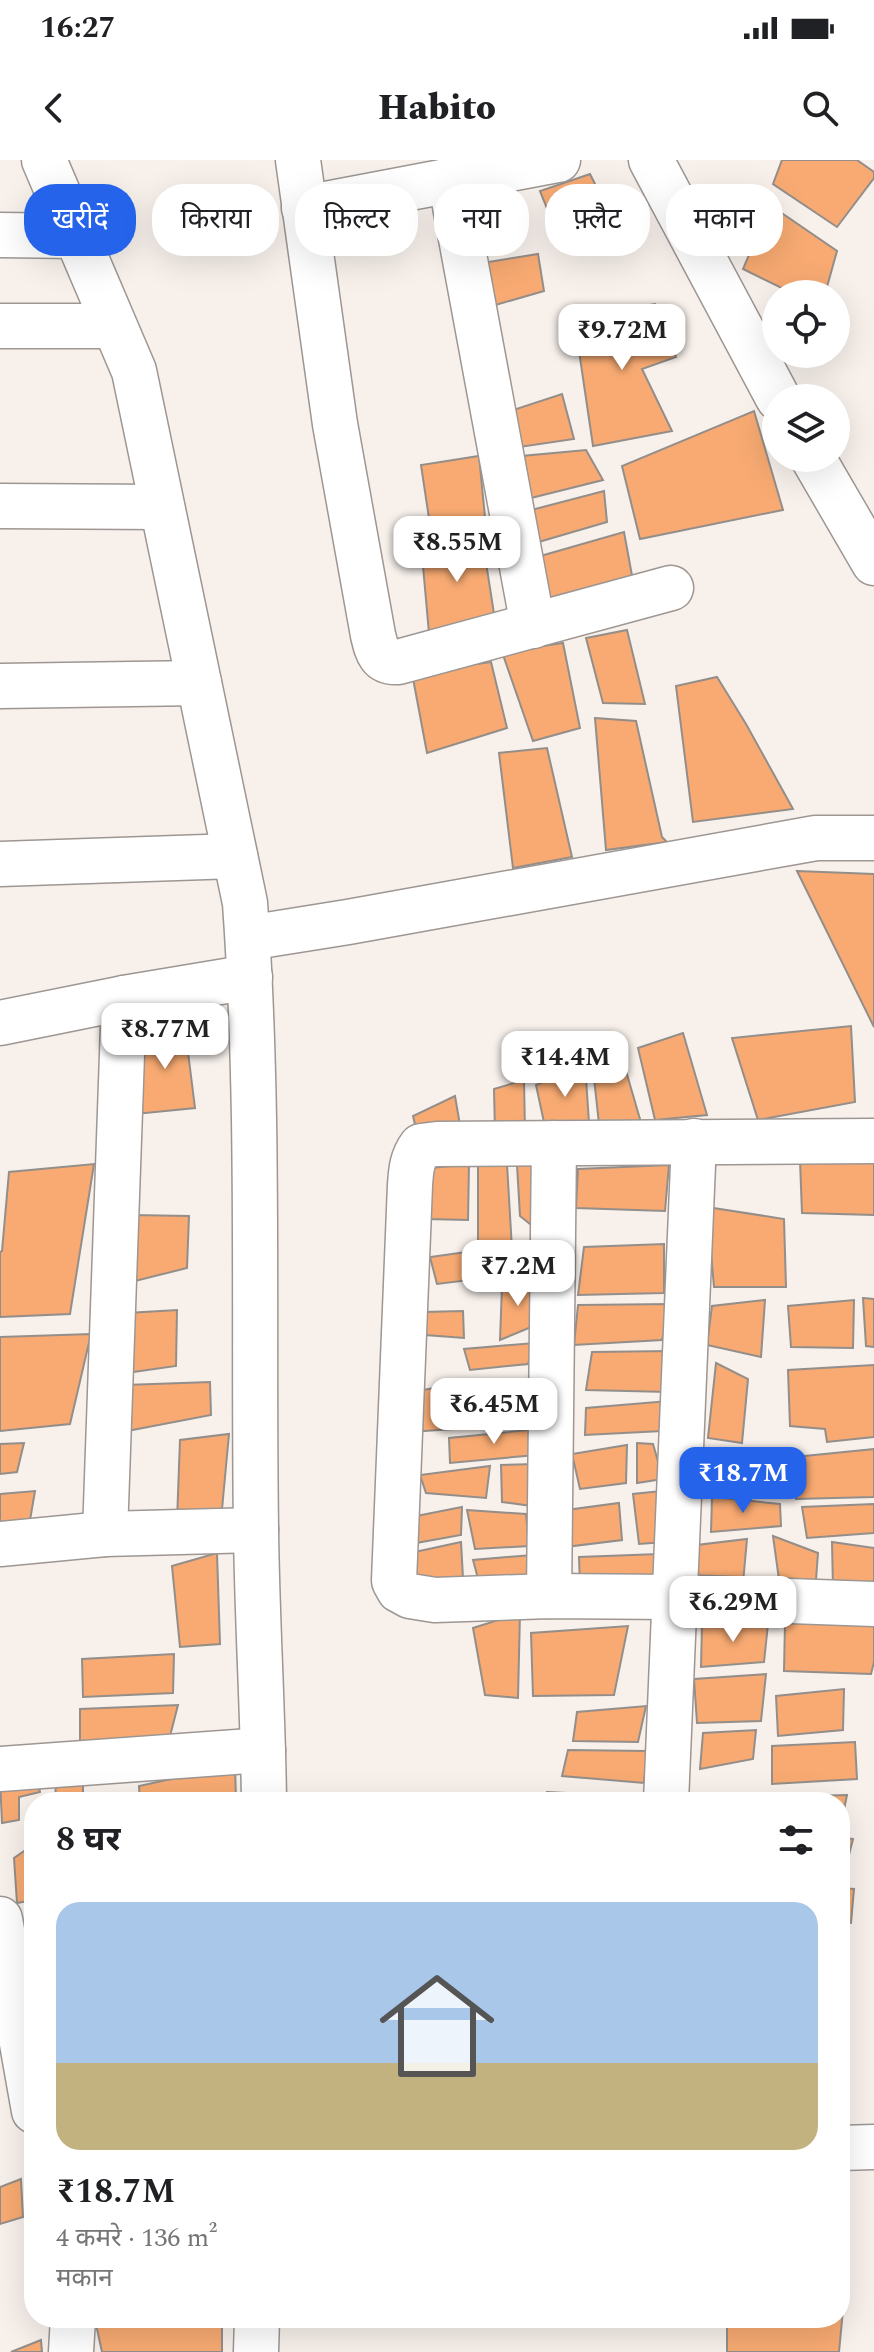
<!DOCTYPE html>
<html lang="hi">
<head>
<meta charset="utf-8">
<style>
  body { margin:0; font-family:Spectral,"Noto Sans Devanagari",serif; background:#f6f6f6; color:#202124; height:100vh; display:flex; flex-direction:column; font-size:30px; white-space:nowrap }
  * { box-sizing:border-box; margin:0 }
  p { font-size:26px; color:#757577 }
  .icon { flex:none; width:44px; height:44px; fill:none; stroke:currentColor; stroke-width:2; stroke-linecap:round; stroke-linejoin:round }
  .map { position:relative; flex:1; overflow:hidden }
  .side { position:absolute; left:24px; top:1632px; width:826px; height:536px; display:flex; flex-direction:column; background:#fff; border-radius:32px; box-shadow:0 8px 32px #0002 }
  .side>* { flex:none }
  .guide { position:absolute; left:24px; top:24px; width:826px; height:72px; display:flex; gap:16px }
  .controls { position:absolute; left:762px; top:120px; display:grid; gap:16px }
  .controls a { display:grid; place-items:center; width:88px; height:88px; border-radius:50%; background:#fff; box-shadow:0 8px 32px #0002; font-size:40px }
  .price { position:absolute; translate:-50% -68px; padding:0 18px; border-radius:16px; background:#fff; color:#222; font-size:26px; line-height:52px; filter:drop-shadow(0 2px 4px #0008) }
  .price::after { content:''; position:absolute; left:50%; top:48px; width:24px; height:18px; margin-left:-12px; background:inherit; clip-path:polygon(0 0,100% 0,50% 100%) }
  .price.on { background:#2563eb; color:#fff }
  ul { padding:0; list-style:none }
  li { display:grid; align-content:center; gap:16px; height:424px; padding:0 32px }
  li+li { border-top:2px solid #e0e0e0 }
  li span { display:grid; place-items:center; height:248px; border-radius:24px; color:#555 }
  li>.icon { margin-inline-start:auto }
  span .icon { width:144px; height:144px; fill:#fffc; stroke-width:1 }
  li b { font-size:34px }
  h2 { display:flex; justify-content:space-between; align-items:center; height:96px; padding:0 32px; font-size:34px }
  .pill { padding:0 28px; border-radius:32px; background:#fff; box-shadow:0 8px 32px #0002; font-size:28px; line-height:72px }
  .pill.on { background:#2563eb; color:#fff }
  .status { display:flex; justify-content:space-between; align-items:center; height:56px; padding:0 40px; background:#fff; direction:ltr }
  .status svg { height:22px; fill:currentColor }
  header { display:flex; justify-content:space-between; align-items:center; height:104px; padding:0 32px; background:#fff; font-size:36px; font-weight:800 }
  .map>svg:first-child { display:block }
  .building { fill:#f8aa72; stroke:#948e8a; stroke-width:2 }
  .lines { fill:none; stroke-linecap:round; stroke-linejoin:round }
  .minor-casing { stroke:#9d9692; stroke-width:47 }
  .minor { stroke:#fff; stroke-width:44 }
</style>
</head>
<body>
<div class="status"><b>16:27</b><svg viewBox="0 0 49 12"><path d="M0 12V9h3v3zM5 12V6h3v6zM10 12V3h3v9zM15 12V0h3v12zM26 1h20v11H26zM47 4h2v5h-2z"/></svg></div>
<header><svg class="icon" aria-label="back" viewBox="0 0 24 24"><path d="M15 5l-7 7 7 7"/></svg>Habito<svg class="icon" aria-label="search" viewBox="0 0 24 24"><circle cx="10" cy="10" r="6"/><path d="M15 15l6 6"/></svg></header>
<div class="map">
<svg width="874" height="2192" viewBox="0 0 874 2192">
  <rect width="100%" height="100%" fill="#f7f0eb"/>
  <g class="building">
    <path d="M782 0H857L874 12V18L837 67 773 24Z"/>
    <path d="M590 14 616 66H554L540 31Z"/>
    <path d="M770 45 837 91 825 134H794L743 109Z"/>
    <path d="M538 94 544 131 492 146 482 103Z"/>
    <path d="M655 144 676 197 642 209 672 271 593 286 574 157Z"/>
    <path d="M562 234 574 279 513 288 504 253Z"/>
    <path d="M754 251 783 350 640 379 622 306Z"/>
    <path d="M586 290 603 320 523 340 511 297Z"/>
    <path d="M479 296 485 357 430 365 421 305Z"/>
    <path d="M604 331 607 362 535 383 516 354Z"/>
    <path d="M624 372 633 421 541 444 530 399Z"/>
    <path d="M482 377 495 460 429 473 421 384Z"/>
    <path d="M627 470 645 544 603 543 586 478Z"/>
    <path d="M563 483 580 568 533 581 502 492Z"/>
    <path d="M491 502 507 568 427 593 412 513Z"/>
    <path d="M717 517 746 564 793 649 693 662 676 526Z"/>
    <path d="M595 558 636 561 662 677 667 682 606 690Z"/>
    <path d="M547 588 572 697 513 708 499 593Z"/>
    <path d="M797 711 874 714V867Z"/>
    <path d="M184 860 195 948 136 954 143 870Z"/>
    <path d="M851 866 855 942 758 960 732 878Z"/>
    <path d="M683 873 707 955 655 960 638 888Z"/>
    <path d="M619 887 642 966 600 973 592 900Z"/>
    <path d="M585 903 589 963 545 967 536 925Z"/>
    <path d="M524 920 525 971 495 973 494 929Z"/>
    <path d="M455 936 460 965 418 977 413 956Z"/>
    <path d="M478 993 507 1004 512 1089 478 1081Z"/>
    <path d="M874 1000V1055L802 1053 800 1001Z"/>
    <path d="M94 1004 70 1154 0 1157V1092L2 1091 9 1012Z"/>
    <path d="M469 1004 468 1060 426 1059 431 1008Z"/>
    <path d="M517 1005H540L535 1068 520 1056Z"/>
    <path d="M669 1005 665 1051 576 1048 578 1009Z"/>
    <path d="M707 1047 784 1059 786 1127H714Z"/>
    <path d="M131 1055 189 1056 187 1108 131 1122Z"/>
    <path d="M664 1084V1133L578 1135 584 1087Z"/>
    <path d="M467 1092 470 1120 437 1124 430 1097Z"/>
    <path d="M536 1121V1165L500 1180 502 1126Z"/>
    <path d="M863 1138 874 1139V1187L866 1186Z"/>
    <path d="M765 1140 761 1197 707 1185 712 1146Z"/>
    <path d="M854 1140 853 1188 791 1187 788 1146Z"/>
    <path d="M671 1144 662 1180 574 1185 578 1145Z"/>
    <path d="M177 1150 176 1206 126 1213 127 1153Z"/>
    <path d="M463 1151 464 1178 425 1175 423 1152Z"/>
    <path d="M91 1174 70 1264 0 1271V1177Z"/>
    <path d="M534 1183 528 1204 470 1210 464 1189Z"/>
    <path d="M669 1191 668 1232 586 1230 592 1192Z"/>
    <path d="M716 1203 748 1219 742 1283 708 1278Z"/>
    <path d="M874 1205V1277L827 1282 825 1269 790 1266 788 1210Z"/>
    <path d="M466 1221 540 1236 537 1261 467 1267Z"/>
    <path d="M210 1222 211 1255 122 1272 125 1225Z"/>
    <path d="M445 1226 452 1269 411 1272 412 1232Z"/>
    <path d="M668 1241 662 1271 585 1275 586 1248Z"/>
    <path d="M539 1269 536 1295 450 1303 449 1278Z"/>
    <path d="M229 1274 221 1360 177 1361 180 1280Z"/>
    <path d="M24 1283 17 1312 0 1314V1284Z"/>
    <path d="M637 1283 653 1284 663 1319 637 1323Z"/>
    <path d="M627 1285 626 1323 580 1329 572 1294Z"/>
    <path d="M874 1289V1337L796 1339 795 1297Z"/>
    <path d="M715 1290H787L786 1328 710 1324Z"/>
    <path d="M534 1304 532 1346 502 1342 501 1305Z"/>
    <path d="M490 1306 486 1338 426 1333 420 1315Z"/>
    <path d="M35 1331 29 1366 0 1369V1334Z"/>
    <path d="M661 1331 665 1382 639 1384 633 1334Z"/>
    <path d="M712 1337 780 1344 781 1366 711 1372Z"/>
    <path d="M619 1343 622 1380 565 1387 567 1350Z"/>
    <path d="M874 1344V1373L807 1378 802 1347Z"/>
    <path d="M462 1347 461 1375 416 1383 411 1357Z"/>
    <path d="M467 1350 526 1354 529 1386 475 1389Z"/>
    <path d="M773 1376 818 1393 815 1433 780 1427Z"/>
    <path d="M747 1379 743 1423 698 1421 697 1385Z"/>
    <path d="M461 1382 463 1418 417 1424 410 1393Z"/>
    <path d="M832 1382 874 1388V1428L833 1429Z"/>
    <path d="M217 1393 220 1484 180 1487 172 1406Z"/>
    <path d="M659 1394 664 1424 580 1426 579 1397Z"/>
    <path d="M532 1395V1422L480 1426 473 1400Z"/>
    <path d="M520 1453 518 1538 485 1535 473 1468Z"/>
    <path d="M785 1462 874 1464V1502L871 1514 784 1511Z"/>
    <path d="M702 1463 768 1464 764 1502 701 1507Z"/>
    <path d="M628 1466 614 1535 533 1536 531 1473Z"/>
    <path d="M174 1494 173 1533 83 1537 82 1499Z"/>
    <path d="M766 1514 761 1561 697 1563 694 1519Z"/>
    <path d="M844 1529 843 1570 778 1576 776 1536Z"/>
    <path d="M178 1545 169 1580 80 1581V1549Z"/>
    <path d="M646 1546 638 1582 573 1581 577 1552Z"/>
    <path d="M756 1570 753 1599 700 1609 703 1573Z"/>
    <path d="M855 1582 857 1619 772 1624V1586Z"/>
    <path d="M568 1590 647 1591 644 1623 562 1616Z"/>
    <path d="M235 1605 236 1641 140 1642 139 1626Z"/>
    <path d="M83 1616V1642H55L56 1621Z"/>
    <path d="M37 1617 40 1632 19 1637V1660L2 1663 0 1620Z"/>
    <path d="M547 1632 624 1636 625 1642H547Z"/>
    <path d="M847 1635 841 1664 840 1642H771V1637Z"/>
    <path d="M34 1673V1740L17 1743 14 1698 27 1689 26 1677Z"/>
    <path d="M840 1677 853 1679 843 1718 840 1717Z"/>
    <path d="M840 1728 854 1729 851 1763 840 1762Z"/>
    <path d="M21 2019 23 2057 0 2064V2027Z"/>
    <path d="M846 2118 839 2192H727V2158H840V2119Z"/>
    <path d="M109 2158H222V2192H102L95 2160Z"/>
    <path d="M41 2180 42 2192H11Z"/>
  </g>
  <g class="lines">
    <defs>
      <g id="minor">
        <path d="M44 0 134 211 245 743C260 951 253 1160 256 1369 257 1460 263 1551 264 1642"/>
        <path d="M298 0 335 264 373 475C377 491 379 503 398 502L671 428"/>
        <path d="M651 0 778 238"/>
        <path d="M450 19 533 466"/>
        <path d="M304 48 558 0"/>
        <path d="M0 75 76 76"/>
        <path d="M0 166H114"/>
        <path d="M813 298 874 403"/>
        <path d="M0 346 162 347"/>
        <path d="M0 526 199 523"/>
        <path d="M0 704 235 696"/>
        <path d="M248 778 348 762 816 678H874"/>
        <path d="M0 863 124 838 250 817"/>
        <path d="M874 981 437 984 421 986C412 998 411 1010 410 1025L394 1421 399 1430 410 1436 435 1440 549 1436 674 1437 874 1444"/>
        <path d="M105 1374 124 838"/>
        <path d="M0 1384 105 1374 256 1370"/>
        <path d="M549 1436 554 983"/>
        <path d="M0 1609 263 1590"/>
        <path d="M666 1642 694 981"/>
        <path d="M0 1759 34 1951"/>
        <path d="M840 1988 874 1987"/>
        <path d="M71 2192 73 2158"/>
        <path d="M256 2192 257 2158"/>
      </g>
    </defs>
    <use href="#minor" class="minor-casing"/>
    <use href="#minor" class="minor"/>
  </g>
</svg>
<div class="controls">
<a><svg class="icon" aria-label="locate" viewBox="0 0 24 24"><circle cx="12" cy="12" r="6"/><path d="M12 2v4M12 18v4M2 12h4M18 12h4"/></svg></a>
<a><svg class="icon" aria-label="layers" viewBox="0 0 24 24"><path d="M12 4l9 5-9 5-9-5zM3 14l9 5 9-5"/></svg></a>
</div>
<b class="price" style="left:622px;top:212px">₹9.72M</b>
<b class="price" style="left:457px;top:424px">₹8.55M</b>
<b class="price" style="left:165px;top:911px">₹8.77M</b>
<b class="price" style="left:565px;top:939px">₹14.4M</b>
<b class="price" style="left:518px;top:1148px">₹7.2M</b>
<b class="price" style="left:494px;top:1286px">₹6.45M</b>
<b class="price on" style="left:743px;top:1355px">₹18.7M</b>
<b class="price" style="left:733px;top:1484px">₹6.29M</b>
<div class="guide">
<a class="pill on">खरीदें</a>
<a class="pill">किराया</a>
<a class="pill">फ़िल्टर</a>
<a class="pill">नया</a>
<a class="pill">फ़्लैट</a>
<a class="pill">मकान</a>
</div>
<section class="side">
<h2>8 घर<svg class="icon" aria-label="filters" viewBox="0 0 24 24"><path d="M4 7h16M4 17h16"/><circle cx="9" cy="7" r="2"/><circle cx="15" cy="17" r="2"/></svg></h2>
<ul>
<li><span style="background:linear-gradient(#a9c7e8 65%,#c2b280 0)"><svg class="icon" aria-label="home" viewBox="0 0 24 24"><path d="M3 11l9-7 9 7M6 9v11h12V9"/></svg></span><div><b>₹18.7M</b><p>4 कमरे · 136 m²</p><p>मकान</p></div></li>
</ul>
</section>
</div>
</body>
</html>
